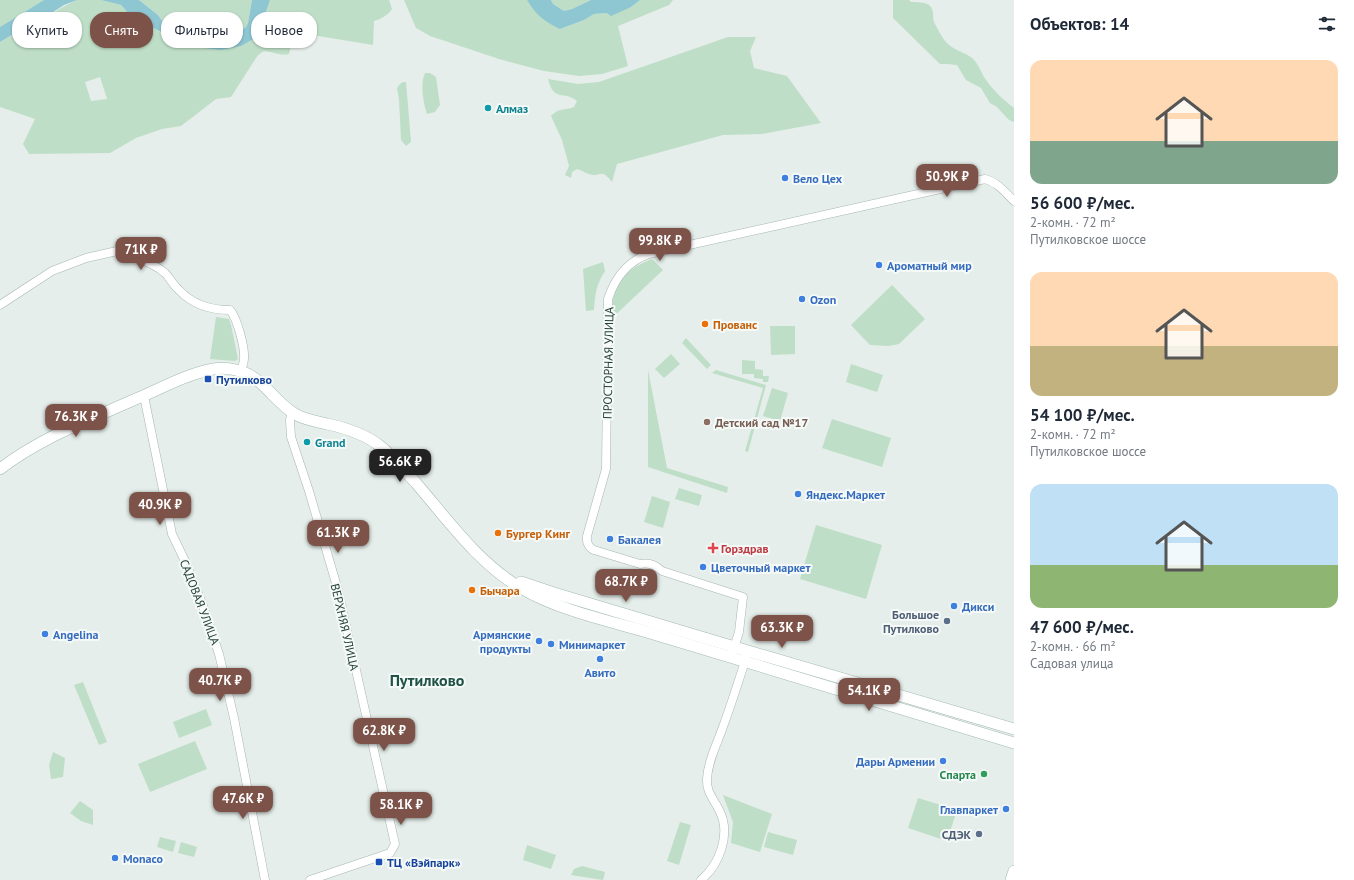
<!DOCTYPE html>
<html lang="ru">
<head>
<meta charset="utf-8">
<style>
  body { margin:0; font-family:"PT Sans",sans-serif; background:#f2f2f3; color:#1f2937; height:100vh; display:flex; flex-direction:column; font-size:15px; white-space:nowrap }
  * { box-sizing:border-box; margin:0 }
  p { font-size:13px; color:#747a83 }
  .icon { flex:none; width:22px; height:22px; fill:none; stroke:currentColor; stroke-width:2; stroke-linecap:round; stroke-linejoin:round }
  .map { position:relative; flex:1; overflow:hidden }
  .sheet { display:flex; flex-direction:column; background:#fff; width:340px }
  .sheet>* { flex:none }
  .top-card { position:absolute; left:12px; top:12px; width:380px; height:36px; display:flex; gap:8px }
  .price { position:absolute; translate:-50% -34px; padding:0 9px; border-radius:8px; background:#7d5349; color:#fff; font-size:13px; line-height:26px; filter:drop-shadow(0 1px 2px #0008) }
  .price::after { content:''; position:absolute; left:50%; top:24px; width:12px; height:9px; margin-left:-6px; background:inherit; clip-path:polygon(0 0,100% 0,50% 100%) }
  .price.current { background:#222; color:#fff }
  ul { padding:0; list-style:none }
  li { display:grid; align-content:center; gap:8px; height:212px; padding:0 16px }
  li span { display:grid; place-items:center; height:124px; border-radius:12px; color:#555 }
  li>.icon { margin-inline-start:auto }
  span .icon { width:72px; height:72px; fill:#fffc; stroke-width:1 }
  li b { font-size:17px }
  h2 { display:flex; justify-content:space-between; align-items:center; height:48px; padding:0 16px; font-size:17px }
  .pill { padding:0 14px; border-radius:16px; background:#fff; box-shadow:0 1px 3px #0004; font-size:14px; line-height:36px }
  .pill.current { background:#7d5349; color:#fff }
  main { display:flex; flex:1; min-height:0 }
  .map>svg:first-child { display:block }
  .green { fill:#bedec7; fill-rule:evenodd }
  .water { fill:#8ec6d2 }
  .lines { fill:none; stroke-linecap:round; stroke-linejoin:round }
  .street-casing { stroke:#a7b6b1; stroke-width:9 }
  .secondary-casing { stroke:#a3b9b2; stroke-width:12 }
  .street { stroke:#fff; stroke-width:8 }
  .secondary { stroke:#fff; stroke-width:11 }
  .culture-dot { fill:#0f9aa8; stroke:#f5faf8; stroke-width:1.5 }
  .shop-dot { fill:#3f7fe0; stroke:#f5faf8; stroke-width:1.5 }
  .food-dot { fill:#e8710a; stroke:#f5faf8; stroke-width:1.5 }
  .transit-dot { fill:#1a4fb4; stroke:#f5faf8; stroke-width:1.5 }
  .education-dot { fill:#8d6e63; stroke:#f5faf8; stroke-width:1.5 }
  .health-dot { fill:#e0444e; stroke:#f5faf8; stroke-width:1.5 }
  .service-dot { fill:#5c6f8a; stroke:#f5faf8; stroke-width:1.5 }
  .leisure-dot { fill:#2e9e5b; stroke:#f5faf8; stroke-width:1.5 }
  .labels { text-anchor:middle; dominant-baseline:central; stroke-width:4; stroke-linejoin:round; paint-order:stroke }
  .culture-label { font-size:12px; font-weight:bold; fill:#0d838f; stroke:#f5faf8; text-anchor:start }
  .shop-label { font-size:12px; font-weight:bold; fill:#366cbe; stroke:#f5faf8; text-anchor:start }
  .food-label { font-size:12px; font-weight:bold; fill:#c56008; stroke:#f5faf8; text-anchor:start }
  .street-label { font-size:12px; fill:#244038; stroke:#f5faf8 }
  .transit-label { font-size:12px; font-weight:bold; fill:#164399; stroke:#f5faf8; text-anchor:start }
  .education-label { font-size:12px; font-weight:bold; fill:#785e54; stroke:#f5faf8; text-anchor:start }
  .health-label { font-size:12px; font-weight:bold; fill:#be3a42; stroke:#f5faf8; text-anchor:start }
  .service-label { font-size:12px; font-weight:bold; fill:#4e5e75; stroke:#f5faf8; text-anchor:end }
  .leisure-label { font-size:12px; font-weight:bold; fill:#27864d; stroke:#f5faf8; text-anchor:end }
  .district-label { font-size:16px; font-weight:bold; fill:#205246; stroke:#f5faf8 }
</style>
</head>
<body>
<main>
<div class="map">
<svg width="1014" height="880" viewBox="0 0 1014 880">
  <rect width="100%" height="100%" fill="#e5eeea"/>
  <g class="green">
    <path d="M0 0H44L0 27Z"/>
    <path d="M77 0H101L121 5 130 15 152 26 161 33 196 47 257 37 264 23 265 11 270 0H389L392 9C388 15 381 19 374 21L373 45 294 32 289 54C279 56 274 52 264 51L258 55 231 97 216 99 181 126 162 129 136 138 110 153 29 154 23 144 35 119 0 107V42C12 35 24 30 36 23 50 16 62 6 77 0ZM100 77 107 99 91 101 85 82Z"/>
    <path d="M139 0H252L248 23 246 27 237 34 215 38 174 30 163 22 158 15Z"/>
    <path d="M404 0H527L560 29 584 20 594 14 607 13 631 7 640 0H673L669 5 618 26 628 66 602 74 579 76 544 71 499 59 430 36 416 28Z"/>
    <path d="M551 0H591L572 9 564 11 553 4Z"/>
    <path d="M893 0H909L911 2C916 2 925 2 929 5 935 10 932 16 934 22 937 28 942 38 947 43 955 52 968 52 975 61 979 66 981 72 984 77 992 89 1002 99 1014 108V122L1009 120 997 107 990 103 981 88 966 80 957 65 948 64H940L893 18Z"/>
    <path d="M728 37H756L750 51 754 68 787 76 821 123 762 134 723 135 617 164 612 182C600 167 601 178 589 174 585 173 581 170 577 169L572 172 571 178 565 175 569 166 562 140 551 116C560 107 564 111 574 107L577 101C564 90 554 103 548 79L578 84 599 82Z"/>
    <path d="M425 73H430L436 77 440 105 435 112 427 114C423 103 420 83 425 73Z"/>
    <path d="M403 82H406L411 142 406 146 401 140 399 99 397 88 400 84Z"/>
    <path d="M652 259 663 270 611 319C613 286 619 272 652 259Z"/>
    <path d="M603 262 605 271C596 285 595 294 594 310L586 311 583 269Z"/>
    <path d="M892 285 925 319 899 344 888 346 870 345 851 325Z"/>
    <path d="M216 317 229 319 231 325 238 359 235 361 210 359Z"/>
    <path d="M770 326H795V354L771 355Z"/>
    <path d="M686 338 711 365 707 369 682 343Z"/>
    <path d="M671 354 680 364 664 378 655 369Z"/>
    <path d="M742 360 755 361V369L763 370V376H769L768 382H763V379L754 378V374H742Z"/>
    <path d="M851 364 883 375 877 392 846 382Z"/>
    <path d="M648 370 667 468 728 487 727 493 648 467Z"/>
    <path d="M716 370 766 385 748 452 745 451 763 388 712 373Z"/>
    <path d="M772 388 788 393 780 421 763 416Z"/>
    <path d="M832 419 891 438 882 467 822 448Z"/>
    <path d="M679 488 702 495 699 506 675 499Z"/>
    <path d="M652 496 670 502 663 528 644 522Z"/>
    <path d="M816 525 882 545 866 599 800 579Z"/>
    <path d="M83 682 107 742 99 745 74 685Z"/>
    <path d="M206 709 212 725 179 738 173 722Z"/>
    <path d="M195 741 207 769 150 792 138 764Z"/>
    <path d="M53 752 65 758 63 777 51 779 49 765Z"/>
    <path d="M723 795 772 814 760 852 731 843 733 822Z"/>
    <path d="M918 798 957 810 947 841 908 828Z"/>
    <path d="M80 801 93 810V825L81 821 70 813Z"/>
    <path d="M680 822 691 825 679 865 667 861Z"/>
    <path d="M768 832 797 840 793 855 764 847Z"/>
    <path d="M160 837 176 841 173 852 157 847Z"/>
    <path d="M181 842 197 847 194 857 178 853Z"/>
    <path d="M527 845 556 855 551 869 523 860Z"/>
    <path d="M582 866 605 872 603 880 571 875 574 869Z"/>
  </g>
  <g class="water">
    <path d="M44 0H77L64 5 27 29 17 32 0 42V27Z"/>
    <path d="M101 0H139L158 15 163 22 174 30 215 38 237 34 246 27 248 23 252 0H270L266 11 264 23 257 37 241 46 221 50 196 47 172 38 130 15 121 5Z"/>
    <path d="M527 0H551L553 4 564 11 572 9 591 0H640L631 7 611 16 607 13 594 14 584 20 560 29C544 21 537 16 527 0Z"/>
  </g>
  <g class="lines">
    <defs>
      <g id="street">
        <path d="M0 305 52 271 86 258 117 251 123 252C136 258 154 263 165 273 170 278 173 285 179 290 192 304 210 310 230 310 237 318 245 347 244 359 244 363 242 367 241 371"/>
        <path d="M144 396 172 534 185 561 203 606 219 654 234 718 265 880"/>
        <path d="M292 412 290 420 291 437 309 491 338 590 395 844 390 853 310 880"/>
        <path d="M733 651 739 632 743 597 662 571C656 565 649 562 640 564L594 550C589 548 586 542 587 536L606 469 608 299C615 278 628 261 649 254L985 179C997 182 1005 192 1014 201"/>
        <path d="M701 880C719 865 731 835 720 812 715 800 706 793 707 779 708 760 718 742 724 724 732 702 739 680 746 658"/>
      </g>
      <g id="secondary">
        <path d="M0 469C42 437 91 419 138 398 162 388 187 374 213 369 220 368 228 368 236 370 262 375 273 401 295 414 305 420 316 421 327 424 346 428 365 434 380 446 393 456 404 470 416 483 447 519 479 564 521 588 563 613 621 623 667 638 783 674 899 708 1014 743"/>
        <path d="M521 582 554 593 748 651 1014 729"/>
        <path d="M1011 880 1014 871"/>
      </g>
    </defs>
    <use href="#street" class="street-casing"/>
    <use href="#secondary" class="secondary-casing"/>
    <use href="#street" class="street"/>
    <use href="#secondary" class="secondary"/>
  </g>
  <g class="culture-dot">
    <circle cx="488" cy="108" r="4"/>
    <circle cx="307" cy="442" r="4"/>
  </g>
  <g class="shop-dot">
    <circle cx="785" cy="178" r="4"/>
    <circle cx="879" cy="265" r="4"/>
    <circle cx="802" cy="299" r="4"/>
    <circle cx="798" cy="494" r="4"/>
    <circle cx="610" cy="539" r="4"/>
    <circle cx="703" cy="567" r="4"/>
    <circle cx="954" cy="606" r="4"/>
    <circle cx="45" cy="634" r="4"/>
    <circle cx="539" cy="641" r="4"/>
    <circle cx="551" cy="644" r="4"/>
    <circle cx="600" cy="659" r="4"/>
    <circle cx="943" cy="761" r="4"/>
    <circle cx="1006" cy="809" r="4"/>
    <circle cx="115" cy="858" r="4"/>
  </g>
  <g class="food-dot">
    <circle cx="705" cy="324" r="4"/>
    <circle cx="498" cy="533" r="4"/>
    <circle cx="472" cy="590" r="4"/>
  </g>
  <g class="transit-dot">
    <rect x="204" y="375" width="8" height="8" rx="2"/>
    <rect x="375" y="858" width="8" height="8" rx="2"/>
  </g>
  <circle class="education-dot" cx="707" cy="422" r="4"/>
  <path class="health-dot" d="M711 542h4v4h4v4h-4v4h-4v-4h-4v-4h4z"/>
  <g class="service-dot">
    <circle cx="947" cy="621" r="4"/>
    <circle cx="979" cy="834" r="4"/>
  </g>
  <circle class="leisure-dot" cx="984" cy="774" r="4"/>
  <g class="labels">
    <g class="culture-label">
      <text x="496" y="108">Алмаз</text>
      <text x="315" y="442">Grand</text>
    </g>
    <g class="shop-label">
      <text x="793" y="178">Вело Цех</text>
      <text x="887" y="265">Ароматный мир</text>
      <text x="810" y="299">Ozon</text>
      <text x="806" y="494">Яндекс.Маркет</text>
      <text x="618" y="539">Бакалея</text>
      <text x="711" y="567">Цветочный маркет</text>
      <text x="962" y="606">Дикси</text>
      <text x="53" y="634">Angelina</text>
      <text x="531" y="634" text-anchor="end">Армянские<tspan x="531" dy="14">продукты</tspan></text>
      <text x="559" y="644">Минимаркет</text>
      <text x="600" y="672" text-anchor="middle">Авито</text>
      <text x="935" y="761" text-anchor="end">Дары Армении</text>
      <text x="998" y="809" text-anchor="end">Главпаркет</text>
      <text x="123" y="858">Monaco</text>
    </g>
    <g class="food-label">
      <text x="713" y="324">Прованс</text>
      <text x="506" y="533">Бургер Кинг</text>
      <text x="480" y="590">Бычара</text>
    </g>
    <g class="street-label">
      <text transform="translate(608 363) rotate(-89)">ПРОСТОРНАЯ УЛИЦА</text>
      <text transform="translate(200 602) rotate(69)">САДОВАЯ УЛИЦА</text>
      <text transform="translate(345 627) rotate(77)">ВЕРХНЯЯ УЛИЦА</text>
    </g>
    <g class="transit-label">
      <text x="216" y="379">Путилково</text>
      <text x="387" y="862">ТЦ «Вэйпарк»</text>
    </g>
    <g class="education-label">
      <text x="715" y="422">Детский сад №17</text>
    </g>
    <g class="health-label">
      <text x="721" y="548">Горздрав</text>
    </g>
    <g class="service-label">
      <text x="939" y="614">Большое<tspan x="939" dy="14">Путилково</tspan></text>
      <text x="971" y="834">СДЭК</text>
    </g>
    <g class="leisure-label">
      <text x="976" y="774">Спарта</text>
    </g>
    <g class="district-label">
      <text x="427" y="680">Путилково</text>
    </g>
  </g>
</svg>
<b class="price" style="left:947px;top:198px">50.9K ₽</b>
<b class="price" style="left:660px;top:262px">99.8K ₽</b>
<b class="price" style="left:141px;top:271px">71K ₽</b>
<b class="price" style="left:76px;top:438px">76.3K ₽</b>
<b class="price current" style="left:400px;top:483px">56.6K ₽</b>
<b class="price" style="left:160px;top:526px">40.9K ₽</b>
<b class="price" style="left:338px;top:554px">61.3K ₽</b>
<b class="price" style="left:626px;top:603px">68.7K ₽</b>
<b class="price" style="left:782px;top:649px">63.3K ₽</b>
<b class="price" style="left:220px;top:702px">40.7K ₽</b>
<b class="price" style="left:869px;top:712px">54.1K ₽</b>
<b class="price" style="left:384px;top:752px">62.8K ₽</b>
<b class="price" style="left:243px;top:820px">47.6K ₽</b>
<b class="price" style="left:401px;top:826px">58.1K ₽</b>
<div class="top-card">
<a class="pill">Купить</a>
<a class="pill current">Снять</a>
<a class="pill">Фильтры</a>
<a class="pill">Новое</a>
</div>
</div>
<section class="sheet">
<h2>Объектов: 14<svg class="icon" aria-label="filters" viewBox="0 0 24 24"><path d="M4 7h16M4 17h16"/><circle cx="9" cy="7" r="2"/><circle cx="15" cy="17" r="2"/></svg></h2>
<ul>
<li><span style="background:linear-gradient(#ffd9b3 65%,#7fa58c 0)"><svg class="icon" aria-label="home" viewBox="0 0 24 24"><path d="M3 11l9-7 9 7M6 9v11h12V9"/></svg></span><div><b>56 600 ₽/мес.</b><p>2-комн. · 72 m²</p><p>Путилковское шоссе</p></div></li>
<li><span style="background:linear-gradient(#ffd9b3 60%,#c2b280 0)"><svg class="icon" aria-label="home" viewBox="0 0 24 24"><path d="M3 11l9-7 9 7M6 9v11h12V9"/></svg></span><div><b>54 100 ₽/мес.</b><p>2-комн. · 72 m²</p><p>Путилковское шоссе</p></div></li>
<li><span style="background:linear-gradient(#bfe0f5 65%,#8fb573 0)"><svg class="icon" aria-label="home" viewBox="0 0 24 24"><path d="M3 11l9-7 9 7M6 9v11h12V9"/></svg></span><div><b>47 600 ₽/мес.</b><p>2-комн. · 66 m²</p><p>Садовая улица</p></div></li>
</ul>
</section>
</main>
</body>
</html>
